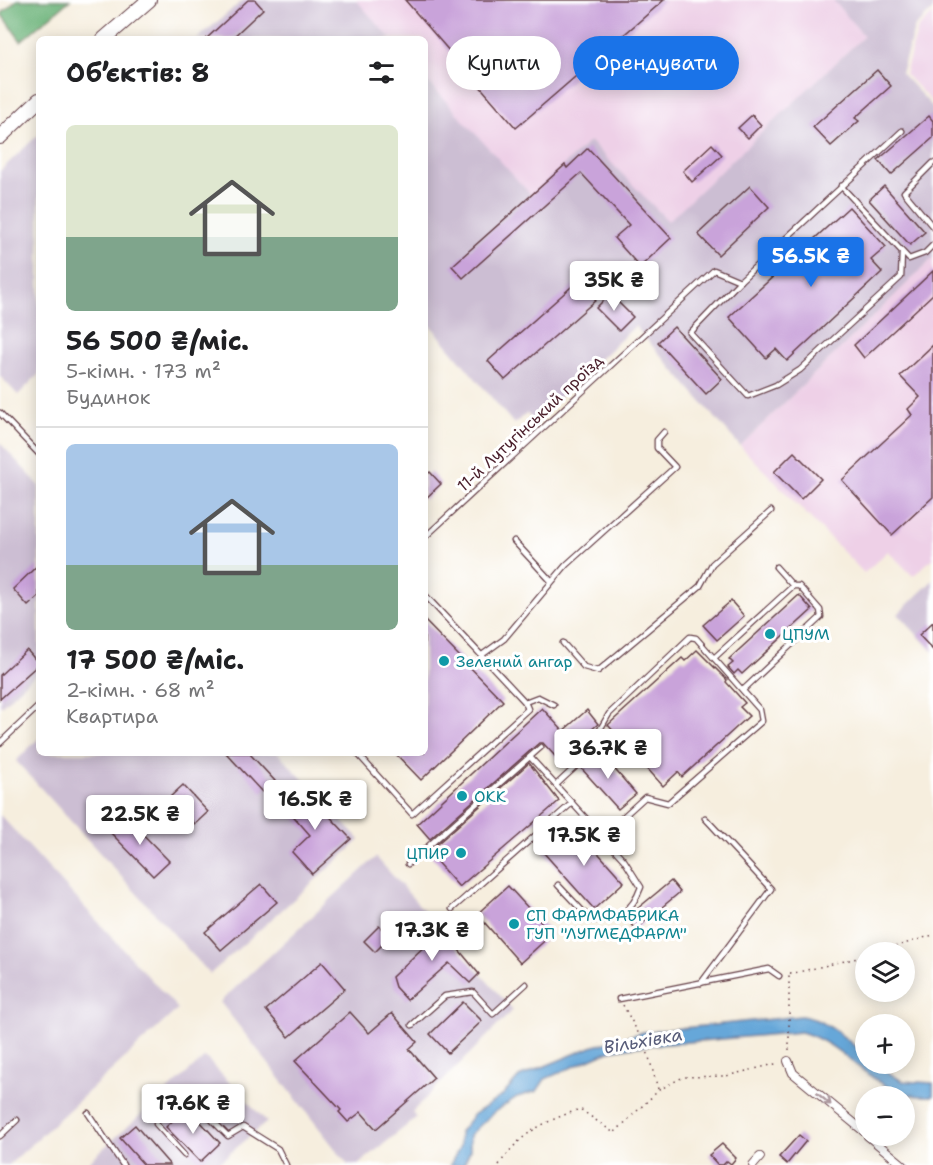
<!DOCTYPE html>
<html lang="uk">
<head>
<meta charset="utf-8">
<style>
  body { margin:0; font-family:"Shantell Sans",sans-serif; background:#f2f2f2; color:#202124; height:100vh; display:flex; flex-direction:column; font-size:22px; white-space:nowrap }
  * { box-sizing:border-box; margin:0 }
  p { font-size:20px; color:#757577 }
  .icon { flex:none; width:33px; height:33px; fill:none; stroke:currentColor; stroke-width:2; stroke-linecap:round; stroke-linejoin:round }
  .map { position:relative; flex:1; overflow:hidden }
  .sheet { position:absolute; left:36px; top:36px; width:392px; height:720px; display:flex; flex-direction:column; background:#fff; border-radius:9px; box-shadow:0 3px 15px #0003 }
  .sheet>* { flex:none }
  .banner { position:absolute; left:446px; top:36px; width:398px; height:54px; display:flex; gap:12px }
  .buttons { position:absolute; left:855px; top:942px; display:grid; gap:12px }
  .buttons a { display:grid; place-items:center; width:60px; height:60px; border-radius:50%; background:#fff; box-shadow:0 3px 15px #0003; font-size:30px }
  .price { position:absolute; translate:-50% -51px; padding:0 14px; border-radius:6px; background:#fff; color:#222; font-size:20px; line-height:39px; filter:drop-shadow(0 2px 3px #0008) }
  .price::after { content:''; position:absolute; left:50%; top:36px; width:18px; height:14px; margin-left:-9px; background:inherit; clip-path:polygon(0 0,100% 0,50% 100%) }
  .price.selected { background:#1a73e8; color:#fff }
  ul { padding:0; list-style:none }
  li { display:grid; align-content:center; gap:12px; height:318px; padding:0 30px }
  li+li { border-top:2px solid #e0e0e0 }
  li span { display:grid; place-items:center; height:186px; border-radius:9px; color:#555 }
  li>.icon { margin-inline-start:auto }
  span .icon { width:108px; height:108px; fill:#fffc; stroke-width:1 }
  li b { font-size:26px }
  h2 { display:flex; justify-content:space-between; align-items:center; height:72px; padding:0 30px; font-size:26px }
  .tag { padding:0 21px; border-radius:27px; background:#fff; box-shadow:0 3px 15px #0003; font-size:21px; line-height:54px }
  .tag.selected { background:#1a73e8; color:#fff }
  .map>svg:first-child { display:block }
  .built { fill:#eed0e7 }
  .industrial { fill:#ccbed3 }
  .forest { fill:#6bb278; stroke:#5a6852; stroke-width:1.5 }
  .water { fill:#66a7d9; stroke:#586382; stroke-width:1.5 }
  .building { fill:#c9a3da }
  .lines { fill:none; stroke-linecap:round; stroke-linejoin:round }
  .service-casing { stroke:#643e46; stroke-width:7 }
  .minor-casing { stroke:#643e46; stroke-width:10 }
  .primary-casing { stroke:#643e46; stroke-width:16 }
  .path { stroke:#643e46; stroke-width:1.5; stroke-dasharray:1.5 4.5; stroke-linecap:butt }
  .service { stroke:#fff; stroke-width:4.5 }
  .minor { stroke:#fff; stroke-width:8 }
  .primary { stroke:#fff; stroke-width:14 }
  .oneway { stroke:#ae9aa0 }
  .culture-dot { fill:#0f9aa8; stroke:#fff; stroke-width:2 }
  .labels { text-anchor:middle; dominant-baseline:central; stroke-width:6; stroke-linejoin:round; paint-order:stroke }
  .street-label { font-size:16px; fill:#4a1f2b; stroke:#fff }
  .culture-label { font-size:16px; fill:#0d838f; stroke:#fff; text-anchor:start }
  .water-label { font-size:18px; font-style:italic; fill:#575c79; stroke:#fff }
</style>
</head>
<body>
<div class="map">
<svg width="933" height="1165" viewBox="0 0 933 1165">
  <rect width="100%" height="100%" fill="#fff"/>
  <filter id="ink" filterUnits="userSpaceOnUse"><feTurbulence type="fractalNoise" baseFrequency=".0167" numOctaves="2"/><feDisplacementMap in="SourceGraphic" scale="12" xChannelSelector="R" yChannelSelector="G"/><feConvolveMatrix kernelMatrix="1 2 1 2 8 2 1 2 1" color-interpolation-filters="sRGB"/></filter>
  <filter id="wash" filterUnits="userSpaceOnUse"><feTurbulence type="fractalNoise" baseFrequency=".008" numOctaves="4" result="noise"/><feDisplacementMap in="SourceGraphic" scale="24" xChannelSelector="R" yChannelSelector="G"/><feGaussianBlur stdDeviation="1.35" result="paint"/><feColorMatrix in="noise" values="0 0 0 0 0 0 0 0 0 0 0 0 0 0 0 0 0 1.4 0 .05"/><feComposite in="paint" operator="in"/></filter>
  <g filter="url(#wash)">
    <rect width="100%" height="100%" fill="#f6eede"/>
    <g class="built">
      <path d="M355 0H834L864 36 668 222 590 141 530 197 425 78 424 39H390Z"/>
      <path d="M933 14V103L905 74 918 28Z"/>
      <path d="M933 258V558L913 576 888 551 864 573 740 446Z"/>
    </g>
    <g class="industrial">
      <path d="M243 0H356L391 39H197Z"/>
      <path d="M833 0H933V10L915 26 901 73 933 107V258L740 446 635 326 534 421 527 413 514 424 425 319 424 77 531 195 590 141 668 221 864 36Z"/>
      <path d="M39 134V374L18 395 0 376V171Z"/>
      <path d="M0 443 39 485V671L0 707Z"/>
      <path d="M933 580V652L898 614Z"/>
      <path d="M39 738V753H278L360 840 210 974 16 761Z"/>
      <path d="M0 815 178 1009 9 1165H0Z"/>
      <path d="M376 857 513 1010 412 1112 416 1118 358 1165H348L220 1002Z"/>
      <path d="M205 1057 267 1122 216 1165H85Z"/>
    </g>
    <path class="forest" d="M17 0H70L21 41 1 14Z"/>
    <path class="water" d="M801 1016C823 1018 849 1040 865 1056L866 1064H875L902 1081 933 1083V1096C874 1101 852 1046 801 1032L633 1047 609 1051 545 1079 537 1091 517 1097 493 1113 470 1135V1151L463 1165H450L460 1146V1132L473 1115 503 1095 519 1077 591 1047 644 1032Z"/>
    <g id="blocks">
      <g class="building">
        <path d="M248 0H255L263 9 231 39H206Z"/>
        <path d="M405 0H664L516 128Z"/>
        <path d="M877 70 891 86 855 118 859 121 831 146 813 127Z"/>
        <path d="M752 115 761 125 748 138 738 128Z"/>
        <path d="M929 116 933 121V138L891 175 878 160Z"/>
        <path d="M712 144 722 155 692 182 683 171Z"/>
        <path d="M588 148 671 238 640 267 614 238 629 225 581 173 463 278 452 266 565 165 567 168Z"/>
        <path d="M750 186 769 207 718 255 698 234Z"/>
        <path d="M884 186 925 232 910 245 869 200Z"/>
        <path d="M849 207 886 247 871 260 882 272 787 361 776 349 766 358 729 317Z"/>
        <path d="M933 271V294L864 358 854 345Z"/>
        <path d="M579 280 596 300 505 380 488 361Z"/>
        <path d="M610 294 633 317 619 331 596 308Z"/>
        <path d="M674 327 722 379 706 394 658 342Z"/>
        <path d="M933 345V497L892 535 842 480 912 415 908 409 920 397 900 376Z"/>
        <path d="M794 452 821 479 801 499 774 472Z"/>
        <path d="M430 472 441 484 424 500V477Z"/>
        <path d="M39 564V596L28 606 13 589Z"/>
        <path d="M799 595 812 610 742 674 738 670 734 674 728 667 733 663 729 659Z"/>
        <path d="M731 601 744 616 717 640 703 625Z"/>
        <path d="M424 620 503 701 421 780 395 753H424Z"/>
        <path d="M933 622V650L919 635Z"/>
        <path d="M27 650 39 664 0 699V675Z"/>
        <path d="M697 650 727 680 726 682 745 703 740 707 749 716 682 777 678 772 663 786 608 725 682 658 685 661Z"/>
        <path d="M542 708 563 731 587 710 598 724 576 743 585 752 566 768 543 743H539L430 839 417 824Z"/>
        <path d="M599 751 636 794 618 809 581 768Z"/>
        <path d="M226 753H249L275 781 262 792Z"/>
        <path d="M529 763 559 801 459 887 428 852Z"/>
        <path d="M183 785 208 812 195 824 170 797Z"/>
        <path d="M301 786 351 839 312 874 292 852 310 835 282 803Z"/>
        <path d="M126 817 169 861 153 876 110 832Z"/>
        <path d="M573 825 624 882 594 909 543 852Z"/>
        <path d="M671 881 680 892 636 929 626 918Z"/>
        <path d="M261 884 277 902 221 950 205 932Z"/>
        <path d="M508 886 552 934 520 963 477 914Z"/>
        <path d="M430 915 479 974 470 983 449 963 407 1000 395 987 392 977 429 942 425 937 429 934 421 925Z"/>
        <path d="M379 926 390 937 375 952 364 941Z"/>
        <path d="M322 962 345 989 289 1037 266 1010Z"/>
        <path d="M463 1002 482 1021 448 1053 430 1034Z"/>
        <path d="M350 1012 369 1033 392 1013 417 1042 409 1049 434 1078 376 1129 361 1112 348 1122 339 1112 341 1110 295 1061Z"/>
        <path d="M211 1093 232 1114 224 1122 203 1101Z"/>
        <path d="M187 1107 220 1143 200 1162 166 1127Z"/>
        <path d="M135 1125 170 1165H144L120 1138Z"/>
        <path d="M799 1135 806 1141 787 1164 779 1157Z"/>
        <path d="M722 1144 736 1158 731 1164 727 1161 723 1165H718L709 1155Z"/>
      </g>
    </g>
  </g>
  <g filter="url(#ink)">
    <use href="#blocks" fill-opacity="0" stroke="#643e46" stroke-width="1.5"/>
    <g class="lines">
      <defs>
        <g id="service">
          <path d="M933 163 904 192 933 227"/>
          <path d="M841 186 909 259 925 253 933 245"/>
          <path d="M740 281 690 333 748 396 776 385 800 370 901 277 902 253"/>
          <path d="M0 413 39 454"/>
          <path d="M424 538 714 270 740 281 902 131"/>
          <path d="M514 541 551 581"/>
          <path d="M776 567 793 586"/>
          <path d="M563 643 584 667 598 671 700 586 712 564 771 511"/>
          <path d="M482 655 504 639 566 565 675 467 657 448V440L664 432"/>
          <path d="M714 658 793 586H799L820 610 821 617 743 690"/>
          <path d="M525 702 538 697 554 705"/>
          <path d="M0 743 39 706"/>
          <path d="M357 753 412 814 528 709 525 702 424 594"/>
          <path d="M530 757 624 860 641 887C632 912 617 921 591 920L558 885"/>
          <path d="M556 785 598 746 594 740 609 714 690 637 696 638 760 710 762 721 668 803 645 797 602 836"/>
          <path d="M408 864 541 747"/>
          <path d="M452 909 572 803"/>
          <path d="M701 983 771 889 705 818"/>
          <path d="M619 999 769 969 779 976"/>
          <path d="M412 1025 445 996 473 992 493 1014 526 984"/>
          <path d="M88 1113 123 1165"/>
          <path d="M0 1136 17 1120"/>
          <path d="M184 1155 156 1124 158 1119 187 1095 228 1136 243 1127 278 1149 286 1165"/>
        </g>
        <g id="minor">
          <path d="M788 1061 793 1073 866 1133"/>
          <path d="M868 1136 903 1165"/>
          <path d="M753 1165 760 1157"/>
        </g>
        <g id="primary">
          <path d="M104 39 149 0"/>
          <path d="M0 137 39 100"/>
        </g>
      </defs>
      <use href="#service" class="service-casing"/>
      <use href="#minor" class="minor-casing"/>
      <use href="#primary" class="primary-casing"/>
      <g class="path">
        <path d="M878 952 933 935"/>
        <path d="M790 974 866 956"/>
        <path d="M623 1005 646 1047 658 1089"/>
        <path d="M789 1050V974"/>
        <path d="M499 1165C521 1132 544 1122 580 1109L614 1133 659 1090 683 1077 726 1076 779 1063"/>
      </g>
      <use href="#service" class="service"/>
      <use href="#minor" class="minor"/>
      <use href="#primary" class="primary"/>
    </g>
    <defs><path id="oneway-shaft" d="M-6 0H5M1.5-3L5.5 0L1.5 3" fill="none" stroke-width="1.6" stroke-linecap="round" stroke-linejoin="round" transform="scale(1.5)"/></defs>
    <use class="oneway" href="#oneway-shaft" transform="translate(824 1099) rotate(40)"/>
  </g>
  <g class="culture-dot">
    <circle cx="770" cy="634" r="6"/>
    <circle cx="444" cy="661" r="6"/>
    <circle cx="462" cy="796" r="6"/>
    <circle cx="461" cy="853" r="6"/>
    <circle cx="514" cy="924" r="6"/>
  </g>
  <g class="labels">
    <g class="street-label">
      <text transform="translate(530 423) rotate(-43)">11-й Лутугінський проїзд</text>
    </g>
    <g class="culture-label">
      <text x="782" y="634">ЦПУМ</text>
      <text x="456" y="661">Зелений ангар</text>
      <text x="474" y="796">ОКК</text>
      <text x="449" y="853" text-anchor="end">ЦПИР</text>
      <text x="526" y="915">СП ФАРМФАБРИКА<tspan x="526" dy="18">ГУП "ЛУГМЕДФАРМ"</tspan></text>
    </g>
    <g class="water-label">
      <text transform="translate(643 1041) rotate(-10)">Вільхівка</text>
    </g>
  </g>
</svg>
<div class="buttons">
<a><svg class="icon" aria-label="layers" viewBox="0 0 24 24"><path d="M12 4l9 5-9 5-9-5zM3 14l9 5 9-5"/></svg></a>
<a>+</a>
<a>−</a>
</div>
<b class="price selected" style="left:811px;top:288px">56.5K ₴</b>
<b class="price" style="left:614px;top:312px">35K ₴</b>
<b class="price" style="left:608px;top:780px">36.7K ₴</b>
<b class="price" style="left:315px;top:831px">16.5K ₴</b>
<b class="price" style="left:140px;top:846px">22.5K ₴</b>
<b class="price" style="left:584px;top:867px">17.5K ₴</b>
<b class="price" style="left:432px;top:962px">17.3K ₴</b>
<b class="price" style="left:193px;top:1135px">17.6K ₴</b>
<div class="banner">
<a class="tag">Купити</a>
<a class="tag selected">Орендувати</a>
</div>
<section class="sheet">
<h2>Об’єктів: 8<svg class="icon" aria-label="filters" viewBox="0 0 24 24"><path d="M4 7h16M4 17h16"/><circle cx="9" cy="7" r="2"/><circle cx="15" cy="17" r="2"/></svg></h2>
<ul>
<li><span style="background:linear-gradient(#dfe7d0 60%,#7fa58c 0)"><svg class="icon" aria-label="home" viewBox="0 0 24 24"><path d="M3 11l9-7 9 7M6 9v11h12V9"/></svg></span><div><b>56 500 ₴/міс.</b><p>5-кімн. · 173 m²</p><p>Будинок</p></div></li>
<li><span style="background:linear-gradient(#a9c7e8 65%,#7fa58c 0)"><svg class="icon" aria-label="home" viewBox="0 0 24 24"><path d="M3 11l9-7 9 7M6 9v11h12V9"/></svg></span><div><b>17 500 ₴/міс.</b><p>2-кімн. · 68 m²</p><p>Квартира</p></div></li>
</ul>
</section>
</div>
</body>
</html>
